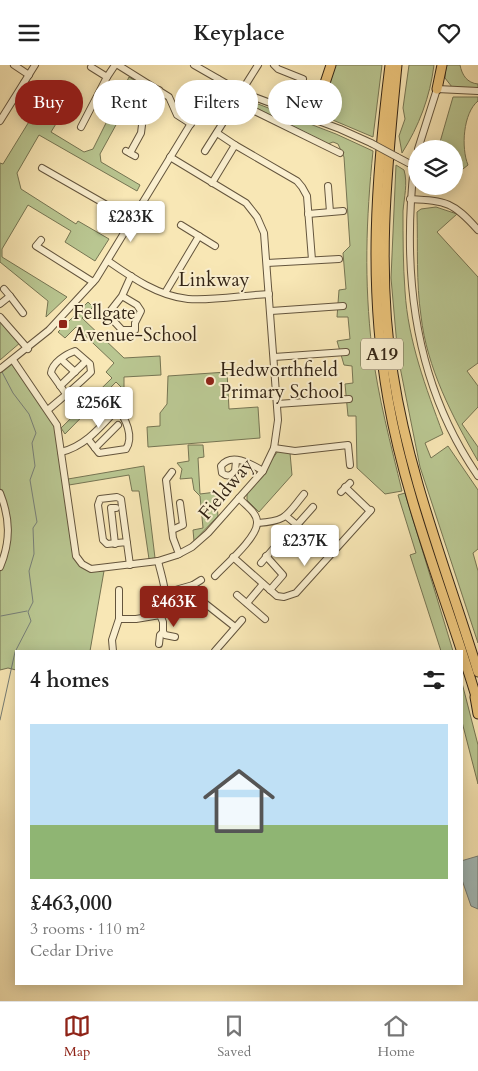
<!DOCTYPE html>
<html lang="en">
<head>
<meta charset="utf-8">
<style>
  body { margin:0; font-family:Cardo,serif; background:#f6f6f6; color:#222; height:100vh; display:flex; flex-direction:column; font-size:19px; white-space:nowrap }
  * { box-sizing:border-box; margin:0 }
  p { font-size:16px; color:#767676 }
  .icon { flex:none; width:28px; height:28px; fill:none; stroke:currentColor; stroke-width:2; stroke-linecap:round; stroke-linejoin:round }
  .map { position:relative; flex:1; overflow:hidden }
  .details { position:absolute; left:15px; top:585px; width:448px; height:335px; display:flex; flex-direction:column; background:#fff; border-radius:0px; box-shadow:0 2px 12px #0003 }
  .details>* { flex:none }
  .guide { position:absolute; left:15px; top:15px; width:449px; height:45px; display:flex; gap:10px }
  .tools { position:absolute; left:408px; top:75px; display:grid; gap:10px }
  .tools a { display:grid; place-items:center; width:55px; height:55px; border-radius:50%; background:#fff; box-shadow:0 2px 12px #0003; font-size:25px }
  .price { position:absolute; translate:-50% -42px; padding:0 11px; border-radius:5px; background:#fff; color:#222; font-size:16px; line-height:32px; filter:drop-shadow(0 1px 2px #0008) }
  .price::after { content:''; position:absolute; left:50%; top:30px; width:15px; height:11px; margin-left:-8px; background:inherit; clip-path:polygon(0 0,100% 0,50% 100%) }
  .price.on { background:#8f2418; color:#fff }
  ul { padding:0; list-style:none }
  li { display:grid; align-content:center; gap:10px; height:265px; padding:0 15px }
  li+li { border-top:1px solid #e0e0e0 }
  li span { display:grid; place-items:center; height:155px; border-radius:0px; color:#555 }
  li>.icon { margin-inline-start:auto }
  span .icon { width:90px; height:90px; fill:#fffc; stroke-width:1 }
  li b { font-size:21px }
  h2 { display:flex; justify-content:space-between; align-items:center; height:60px; padding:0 15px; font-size:21px }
  .pill { padding:0 18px; border-radius:22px; background:#fff; box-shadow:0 2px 12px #0003; font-size:18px; line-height:45px }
  .pill.on { background:#8f2418; color:#fff }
  header { display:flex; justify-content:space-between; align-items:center; height:65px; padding:0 15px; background:#fff; font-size:22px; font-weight:600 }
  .menu { display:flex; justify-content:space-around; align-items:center; height:70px; border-top:1px solid #e0e0e0; background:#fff; font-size:14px; color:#767676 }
  .menu a { display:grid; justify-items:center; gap:2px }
  .menu .on { color:#8f2418 }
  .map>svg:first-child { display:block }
  .green { fill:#b9c691; stroke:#767553 }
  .water { fill:#a4bcba; stroke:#777f78 }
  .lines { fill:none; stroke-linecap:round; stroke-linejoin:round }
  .stream { stroke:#777f78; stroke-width:1 }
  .minor-casing { stroke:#64553d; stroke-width:8 }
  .highway-casing { stroke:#332415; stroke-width:11 }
  .minor { stroke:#faefcf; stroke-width:6 }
  .highway { stroke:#ecc47a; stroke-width:9 }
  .minor-bridge-casing { stroke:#64553d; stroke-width:8; stroke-linecap:butt }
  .minor-bridge { stroke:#faefcf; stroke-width:6 }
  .poi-dot { fill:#8f2418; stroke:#faefcf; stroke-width:2 }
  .labels { text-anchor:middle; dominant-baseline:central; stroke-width:4; stroke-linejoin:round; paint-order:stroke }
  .shield { fill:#faefcf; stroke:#6f614d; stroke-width:1 }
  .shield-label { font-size:18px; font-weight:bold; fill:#332415 }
  .street-label { font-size:19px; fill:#332415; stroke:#faefcf }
  .poi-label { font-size:19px; fill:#332415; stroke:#faefcf; text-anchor:start }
</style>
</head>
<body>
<header><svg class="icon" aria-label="menu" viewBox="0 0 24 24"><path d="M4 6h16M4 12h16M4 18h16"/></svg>Keyplace<svg class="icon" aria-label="heart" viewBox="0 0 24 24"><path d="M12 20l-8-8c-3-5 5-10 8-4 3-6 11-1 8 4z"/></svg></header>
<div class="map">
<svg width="478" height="936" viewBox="0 0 478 936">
  <rect width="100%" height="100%" fill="#f8e7b5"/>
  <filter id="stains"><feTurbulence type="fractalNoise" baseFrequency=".004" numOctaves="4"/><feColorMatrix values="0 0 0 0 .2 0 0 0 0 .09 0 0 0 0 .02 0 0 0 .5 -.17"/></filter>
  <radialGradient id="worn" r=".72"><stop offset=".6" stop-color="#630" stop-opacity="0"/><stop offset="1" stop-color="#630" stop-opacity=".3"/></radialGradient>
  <g class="green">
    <path d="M335 0H382L373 72 328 53 322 42Z"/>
    <path d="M409 0H434C430 32 419 61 402 88L399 71 405 54 403 43Z"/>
    <path d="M446 0H460C462 10 467 18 478 19V23L452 22 445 13Z"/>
    <path d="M129 12 139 18 100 89 101 97 140 120 137 126 39 70 17 108 21 124 76 159 78 156 109 174 95 196 65 177 71 166 28 140 2 184V192L67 232 46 252 48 236 0 197V98L3 99 30 55 34 57 38 50 49 55 70 22 76 26 51 67 84 87 93 84Z"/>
    <path d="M453 32H478V36C463 48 461 83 468 100L454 111V84H438Z"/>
    <path d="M245 34 336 69 373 86C366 155 364 216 372 284 378 332 391 380 402 426L385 429 357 403 356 351H348L345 319 353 318 352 301 344 300 337 276 350 274 348 252H337L339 225 346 224 343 188 350 181 344 92 338 79 333 77 328 79 244 37Z"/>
    <path d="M396 100 404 105C408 118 404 133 403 146 403 172 403 200 405 226 408 276 426 323 443 369L425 378 431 393 448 381 478 425V484L473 488 478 506V578L420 402 398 292 391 213Z"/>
    <path d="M436 142 457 149 437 167 478 212V298L467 306 478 321V342L462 359 478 382V396C452 351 427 303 421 251 416 217 418 182 417 147L421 144Z"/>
    <path d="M88 237 93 242 82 253 124 293 160 291 161 310 124 312V325L116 317 65 369 61 363 112 313 106 307 114 298 76 262 65 273 58 267Z"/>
    <path d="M0 252 21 277 0 295Z"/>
    <path d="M13 295 43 340 55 363 73 491C82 503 89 507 104 506L90 586H16V605L8 603 0 605V502L9 464 0 428V304Z"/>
    <path d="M227 307 229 344 258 342 260 373 148 382 147 362 160 361V348L167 339 168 311Z"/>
    <path d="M188 380H203L204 392 198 393 200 429 216 427 218 451 194 476 193 465 203 463 200 431 194 425 192 413 180 414 182 404 177 398 189 396Z"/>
    <path d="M278 386 290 388 292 410 259 447 247 435V429Z"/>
    <path d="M144 401 155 493 149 494 139 426H132L129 410 69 420 68 414Z"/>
    <path d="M405 428 453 586H441L410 490 416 488 398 430Z"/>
    <path d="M461 614 478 680V719L461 653Z"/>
  </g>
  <path class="water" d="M478 791V844L471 841 461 812V796Z"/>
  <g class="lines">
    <g class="stream">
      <path d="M1 551 27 546"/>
      <path d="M0 655 15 587 31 556 28 547 33 537 29 506 34 489 33 463 37 457 30 415 35 401 32 378 36 368 29 349 13 328 2 307"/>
    </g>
    <defs>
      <g id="minor">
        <path d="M14 0 29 10"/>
        <path d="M118 0 169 32 177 50 191 59"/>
        <path d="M194 0 241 27 340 64 371 78"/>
        <path d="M274 0 278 4 303 14"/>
        <path d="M107 12 115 0"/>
        <path d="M24 18 43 30"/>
        <path d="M241 27 258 0"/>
        <path d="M220 29 340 88"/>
        <path d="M0 56 35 0"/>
        <path d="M81 62 107 12 91 2"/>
        <path d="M217 68 235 80"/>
        <path d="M418 84 437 24 478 26"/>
        <path d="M126 86 135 91"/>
        <path d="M205 86 224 56"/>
        <path d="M130 88 141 68 143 52 159 25"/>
        <path d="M397 92 414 101C402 209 415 320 478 411"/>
        <path d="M414 101 416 91"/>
        <path d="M42 103 133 155"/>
        <path d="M212 118 235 80 297 116 302 122 307 131 312 195"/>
        <path d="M328 121 330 147"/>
        <path d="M410 134C447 136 453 137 478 165"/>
        <path d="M308 149 343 146"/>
        <path d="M181 160 215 181"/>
        <path d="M41 175 36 181 93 217"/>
        <path d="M108 196C131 212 158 231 188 234 213 236 244 230 269 229"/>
        <path d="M267 198 339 194"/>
        <path d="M165 228 199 171"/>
        <path d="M10 231 23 248"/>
        <path d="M122 231 111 245 110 252 122 265H135V258L141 246 137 240 122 231 131 211"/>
        <path d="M0 239 10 231 4 224"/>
        <path d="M271 246 343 241"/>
        <path d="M0 252 28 284"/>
        <path d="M274 292 346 287"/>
        <path d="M13 295 57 360 76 491 82 499 91 504 158 496 177 490 192 482 208 468 263 406 274 383 278 355 264 168 257 152 246 138 170 92"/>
        <path d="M64 297 75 307"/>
        <path d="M0 304 49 265 96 214 218 14"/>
        <path d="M60 321 83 299"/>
        <path d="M277 339 349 334"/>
        <path d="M49 344C63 332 78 320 91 307L90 299 75 286C66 289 52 298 51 308L66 329"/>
        <path d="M88 374 99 388 126 384C134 372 126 353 117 344"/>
        <path d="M95 383 118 360"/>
        <path d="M274 383 295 386 348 380 350 400"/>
        <path d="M61 387C88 381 105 356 124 337"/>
        <path d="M236 396 235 406C231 411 227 412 222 408L221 401C232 387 251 399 263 406"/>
        <path d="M172 407 166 415 173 473 179 489"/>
        <path d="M345 422 370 446"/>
        <path d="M341 427 350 418"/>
        <path d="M0 428C10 453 11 476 0 502"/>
        <path d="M286 451 297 460 313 442"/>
        <path d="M258 458C287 456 286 451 304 429"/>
        <path d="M297 460 305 467"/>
        <path d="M172 465 183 460 180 438"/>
        <path d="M127 477 107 479 103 475 98 440 100 434 117 432 121 434 130 500"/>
        <path d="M115 479 111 443H116"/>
        <path d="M266 491 283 510 270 525"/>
        <path d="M233 492 277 531 284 532 296 528 371 445"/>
        <path d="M261 498 274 483"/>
        <path d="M215 511C225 500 257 473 257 458 258 448 245 440 239 433"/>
        <path d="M193 520 201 515"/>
        <path d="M119 525V554H136L160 550C171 535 162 514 158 496"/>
        <path d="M165 528 193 520 202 536 235 562"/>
        <path d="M237 530 265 554"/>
        <path d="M247 538 263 519"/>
        <path d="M163 567 165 570 175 572"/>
        <path d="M159 579 160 570 163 567V557L160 550"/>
        <path d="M113 586 112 575 119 554"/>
        <path d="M215 586 242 555"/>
      </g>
      <g id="highway">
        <path d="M390 0C376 113 368 221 388 334 406 438 448 537 478 638"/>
        <path d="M397 0C387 103 376 206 393 309 409 412 448 509 478 607"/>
        <path d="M437 24 442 0"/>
        <path d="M313 54 331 0"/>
        <path d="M475 632 478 649"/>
      </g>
    </defs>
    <use href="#minor" class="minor-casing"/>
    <use href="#highway" class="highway-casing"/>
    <use href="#minor" class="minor"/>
    <use href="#highway" class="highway"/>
    <defs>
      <path id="minor-bridge" d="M371 78 397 92"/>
    </defs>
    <use href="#minor-bridge" class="minor-bridge-casing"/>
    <use href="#minor-bridge" class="minor-bridge"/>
  </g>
  <g class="poi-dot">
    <rect x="58" y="254" width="10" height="10" rx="2.5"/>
    <circle cx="210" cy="316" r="5"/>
  </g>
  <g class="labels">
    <rect class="shield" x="361" y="273.5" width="42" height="31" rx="4"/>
    <g class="shield-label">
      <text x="382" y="289">A19</text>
    </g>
    <g class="street-label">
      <text x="214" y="215">Linkway</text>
      <text transform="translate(226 424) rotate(-50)">Fieldway</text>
    </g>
    <g class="poi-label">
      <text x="73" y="248">Fellgate<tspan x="73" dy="22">Avenue-School</tspan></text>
      <text x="220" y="305">Hedworthfield<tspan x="220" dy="22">Primary School</tspan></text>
    </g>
  </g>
  <rect width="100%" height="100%" filter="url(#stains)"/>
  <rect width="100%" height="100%" fill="url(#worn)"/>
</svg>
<div class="tools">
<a><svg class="icon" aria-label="layers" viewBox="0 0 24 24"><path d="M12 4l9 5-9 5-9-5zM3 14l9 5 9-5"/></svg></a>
</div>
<b class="price" style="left:131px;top:178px">£283K</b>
<b class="price" style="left:99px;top:364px">£256K</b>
<b class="price" style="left:305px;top:502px">£237K</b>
<b class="price on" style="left:174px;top:563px">£463K</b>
<div class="guide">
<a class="pill on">Buy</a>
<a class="pill">Rent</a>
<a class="pill">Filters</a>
<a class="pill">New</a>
</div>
<section class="details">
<h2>4 homes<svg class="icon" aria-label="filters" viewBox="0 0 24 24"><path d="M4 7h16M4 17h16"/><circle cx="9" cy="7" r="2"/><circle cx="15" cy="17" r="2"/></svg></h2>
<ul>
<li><span style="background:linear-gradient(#bfe0f5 65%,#8fb573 0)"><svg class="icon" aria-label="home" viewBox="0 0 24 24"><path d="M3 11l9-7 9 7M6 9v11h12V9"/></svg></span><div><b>£463,000</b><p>3 rooms · 110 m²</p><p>Cedar Drive</p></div></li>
</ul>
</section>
</div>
<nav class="menu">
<a class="on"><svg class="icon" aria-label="map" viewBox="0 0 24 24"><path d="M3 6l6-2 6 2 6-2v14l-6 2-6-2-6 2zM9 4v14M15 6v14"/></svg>Map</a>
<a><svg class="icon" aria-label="saved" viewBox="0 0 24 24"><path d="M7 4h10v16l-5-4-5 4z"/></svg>Saved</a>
<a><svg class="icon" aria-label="home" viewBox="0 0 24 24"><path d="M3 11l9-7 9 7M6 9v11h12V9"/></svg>Home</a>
</nav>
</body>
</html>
